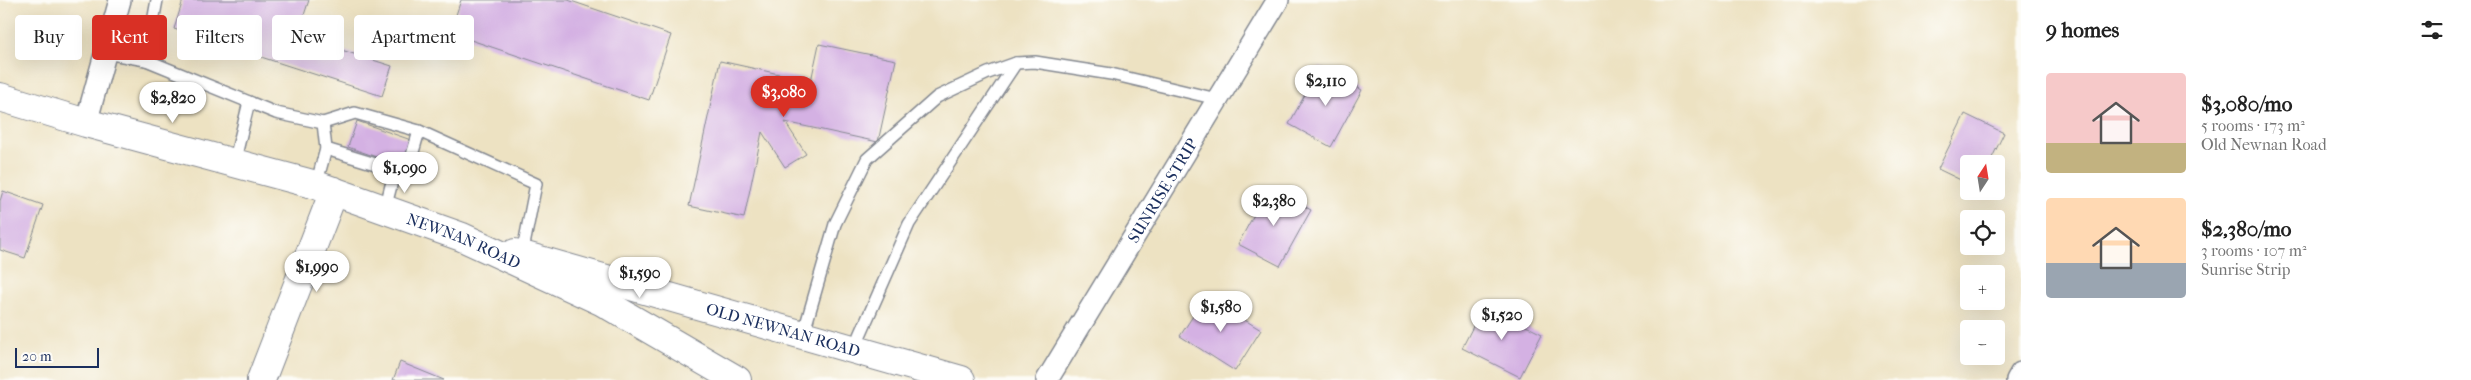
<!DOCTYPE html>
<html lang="en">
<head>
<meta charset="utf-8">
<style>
  body { margin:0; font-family:"IM FELL French Canon",serif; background:#f2f2f2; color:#222; height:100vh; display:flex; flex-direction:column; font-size:19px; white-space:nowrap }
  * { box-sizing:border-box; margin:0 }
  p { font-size:16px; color:#767676 }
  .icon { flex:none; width:28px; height:28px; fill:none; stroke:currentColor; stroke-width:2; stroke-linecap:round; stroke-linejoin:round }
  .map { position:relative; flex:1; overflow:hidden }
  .side { display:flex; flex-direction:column; background:#fff; width:450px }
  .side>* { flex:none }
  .top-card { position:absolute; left:15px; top:15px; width:475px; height:45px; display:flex; gap:10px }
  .needle { width:32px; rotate:12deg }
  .tools { position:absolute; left:1960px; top:155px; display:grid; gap:10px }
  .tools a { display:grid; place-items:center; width:45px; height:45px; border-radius:5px; background:#fff; box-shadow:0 5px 20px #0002; font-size:25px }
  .scale { position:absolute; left:15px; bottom:12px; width:84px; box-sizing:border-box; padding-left:5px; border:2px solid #1b2f5e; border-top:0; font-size:14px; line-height:18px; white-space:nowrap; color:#1b2f5e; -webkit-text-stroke:4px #fdfcf7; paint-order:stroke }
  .price { position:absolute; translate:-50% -42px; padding:0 11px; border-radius:18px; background:#fff; color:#222; font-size:16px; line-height:32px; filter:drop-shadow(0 1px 2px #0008) }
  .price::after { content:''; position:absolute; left:50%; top:30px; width:15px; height:11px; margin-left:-8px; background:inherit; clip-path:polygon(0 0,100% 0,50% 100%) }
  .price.on { background:#d93025; color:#fff }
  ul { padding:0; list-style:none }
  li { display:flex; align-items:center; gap:15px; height:125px; padding:0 25px }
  li span { display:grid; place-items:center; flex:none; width:140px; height:100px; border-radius:5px; color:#555 }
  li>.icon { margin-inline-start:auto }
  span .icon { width:60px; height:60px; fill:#fffc; stroke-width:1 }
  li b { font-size:21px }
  h2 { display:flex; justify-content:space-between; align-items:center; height:60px; padding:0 25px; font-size:21px }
  .tag { padding:0 18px; border-radius:5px; background:#fff; box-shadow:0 5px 20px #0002; font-size:18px; line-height:45px }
  .tag.on { background:#d93025; color:#fff }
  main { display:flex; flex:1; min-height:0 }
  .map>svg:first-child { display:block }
  .building { fill:#d4b1e3 }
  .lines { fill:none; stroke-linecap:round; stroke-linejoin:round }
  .service-casing { stroke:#848890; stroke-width:14 }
  .minor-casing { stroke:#848890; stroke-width:24 }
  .tertiary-casing { stroke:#848890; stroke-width:30 }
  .secondary-casing { stroke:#848890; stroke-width:30 }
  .service { stroke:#fff; stroke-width:11 }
  .minor { stroke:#fff; stroke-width:21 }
  .tertiary { stroke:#fff; stroke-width:28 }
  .secondary { stroke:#fff; stroke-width:28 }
  .labels { text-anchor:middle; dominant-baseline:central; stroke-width:4; stroke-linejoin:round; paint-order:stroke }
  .street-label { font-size:16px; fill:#1b2f5e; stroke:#fdfcf7 }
</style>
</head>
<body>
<main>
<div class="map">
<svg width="2021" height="380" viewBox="0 0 2021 380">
  <rect width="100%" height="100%" fill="#fdfcf7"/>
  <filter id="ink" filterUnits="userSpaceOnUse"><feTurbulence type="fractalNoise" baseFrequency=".02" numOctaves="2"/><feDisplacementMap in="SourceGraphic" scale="10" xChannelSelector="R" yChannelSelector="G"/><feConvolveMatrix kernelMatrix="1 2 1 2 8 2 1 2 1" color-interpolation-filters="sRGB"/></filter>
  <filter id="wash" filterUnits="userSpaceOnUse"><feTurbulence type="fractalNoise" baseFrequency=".0096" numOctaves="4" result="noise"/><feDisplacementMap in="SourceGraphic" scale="20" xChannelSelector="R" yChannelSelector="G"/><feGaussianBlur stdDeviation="1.12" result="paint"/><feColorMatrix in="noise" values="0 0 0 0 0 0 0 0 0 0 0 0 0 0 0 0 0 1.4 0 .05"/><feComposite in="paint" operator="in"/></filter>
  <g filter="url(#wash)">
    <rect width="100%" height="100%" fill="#ede2c2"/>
    <g id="blocks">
      <g class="building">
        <path d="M183 0H309L297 36 392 66 382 96 174 29Z"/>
        <path d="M461 0H568L671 35 649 100 450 33Z"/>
        <path d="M819 44 896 60 878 142 785 122 806 154 785 167 762 132 744 218 689 206 720 61 811 81Z"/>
        <path d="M1320 67 1362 90 1331 147 1289 124Z"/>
        <path d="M1965 114 2004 133 1989 164H1969V184L1938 169Z"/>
        <path d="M357 121 411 140 402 166 348 147Z"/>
        <path d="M1269 187 1311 210 1280 266 1238 244Z"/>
        <path d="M3 191 43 205 25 258 0 250V201Z"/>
        <path d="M1206 296 1261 330 1235 371 1180 336Z"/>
        <path d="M1484 305 1542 334 1520 377 1462 348Z"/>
        <path d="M400 362 444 380H393Z"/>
      </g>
    </g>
  </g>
  <g filter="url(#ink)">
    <use href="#blocks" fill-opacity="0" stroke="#848890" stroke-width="1"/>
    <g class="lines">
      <defs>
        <g id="service">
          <path d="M157 0 146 60 276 113 323 123 355 113 419 131 536 184 522 255"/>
          <path d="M105 53 146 60"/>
          <path d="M326 149 395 170 385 209"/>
          <path d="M234 163 249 102"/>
          <path d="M395 170 409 166 419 131"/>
          <path d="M316 185 326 149 323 123"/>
          <path d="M803 335 835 224 867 159 937 97 988 73 1016 63 1035 62 1111 74 1217 99"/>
          <path d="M854 349 909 224 1016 63"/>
        </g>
        <g id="minor">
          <path d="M86 123 120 0"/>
          <path id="s1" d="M1047 380 1278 0"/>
          <path d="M2017 380 2021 373"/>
        </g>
        <g id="tertiary">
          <path id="s2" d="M515 253 961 380"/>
          <path d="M261 380 334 191"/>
        </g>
        <g id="secondary">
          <path id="s3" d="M0 97 86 123 316 185 462 237 601 301 737 380"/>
        </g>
      </defs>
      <use href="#service" class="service-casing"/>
      <use href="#minor" class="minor-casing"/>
      <use href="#tertiary" class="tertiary-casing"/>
      <use href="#secondary" class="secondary-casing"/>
      <use href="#service" class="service"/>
      <use href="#minor" class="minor"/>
      <use href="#tertiary" class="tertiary"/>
      <use href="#secondary" class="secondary"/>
    </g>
  </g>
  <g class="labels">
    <g class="street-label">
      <text stroke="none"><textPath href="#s1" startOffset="222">SUNRISE STRIP</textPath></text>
      <text stroke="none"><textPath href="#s3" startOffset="486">NEWNAN ROAD</textPath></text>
      <text stroke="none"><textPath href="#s2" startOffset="279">OLD NEWNAN ROAD</textPath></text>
    </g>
  </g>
</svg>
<div class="tools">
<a><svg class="needle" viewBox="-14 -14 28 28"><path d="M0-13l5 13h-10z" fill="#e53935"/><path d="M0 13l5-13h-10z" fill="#767676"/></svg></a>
<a><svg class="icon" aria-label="locate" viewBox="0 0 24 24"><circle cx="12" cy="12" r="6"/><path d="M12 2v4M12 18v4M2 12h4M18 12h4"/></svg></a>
<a>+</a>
<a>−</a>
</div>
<div class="scale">20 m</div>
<b class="price" style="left:1326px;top:107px">$2,110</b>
<b class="price on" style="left:784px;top:118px">$3,080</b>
<b class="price" style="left:173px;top:124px">$2,820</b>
<b class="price" style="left:405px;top:194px">$1,090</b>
<b class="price" style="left:1274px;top:227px">$2,380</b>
<b class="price" style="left:317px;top:293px">$1,990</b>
<b class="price" style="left:640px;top:299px">$1,590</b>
<b class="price" style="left:1221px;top:333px">$1,580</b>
<b class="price" style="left:1502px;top:341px">$1,520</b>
<div class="top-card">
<a class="tag">Buy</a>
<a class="tag on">Rent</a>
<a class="tag">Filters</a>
<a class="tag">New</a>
<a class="tag">Apartment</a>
</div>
</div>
<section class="side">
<h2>9 homes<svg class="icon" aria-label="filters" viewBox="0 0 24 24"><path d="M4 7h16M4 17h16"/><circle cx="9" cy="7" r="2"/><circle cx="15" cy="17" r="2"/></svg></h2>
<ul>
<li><span style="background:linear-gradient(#f6c9c9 70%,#c2b280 0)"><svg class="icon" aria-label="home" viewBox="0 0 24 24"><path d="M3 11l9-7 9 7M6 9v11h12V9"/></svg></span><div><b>$3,080/mo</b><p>5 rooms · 173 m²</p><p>Old Newnan Road</p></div></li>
<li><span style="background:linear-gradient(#ffd9b3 65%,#9aa5b1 0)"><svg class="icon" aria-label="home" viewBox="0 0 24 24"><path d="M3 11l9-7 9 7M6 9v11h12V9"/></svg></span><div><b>$2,380/mo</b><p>3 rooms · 107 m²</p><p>Sunrise Strip</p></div></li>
</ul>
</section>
</main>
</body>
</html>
